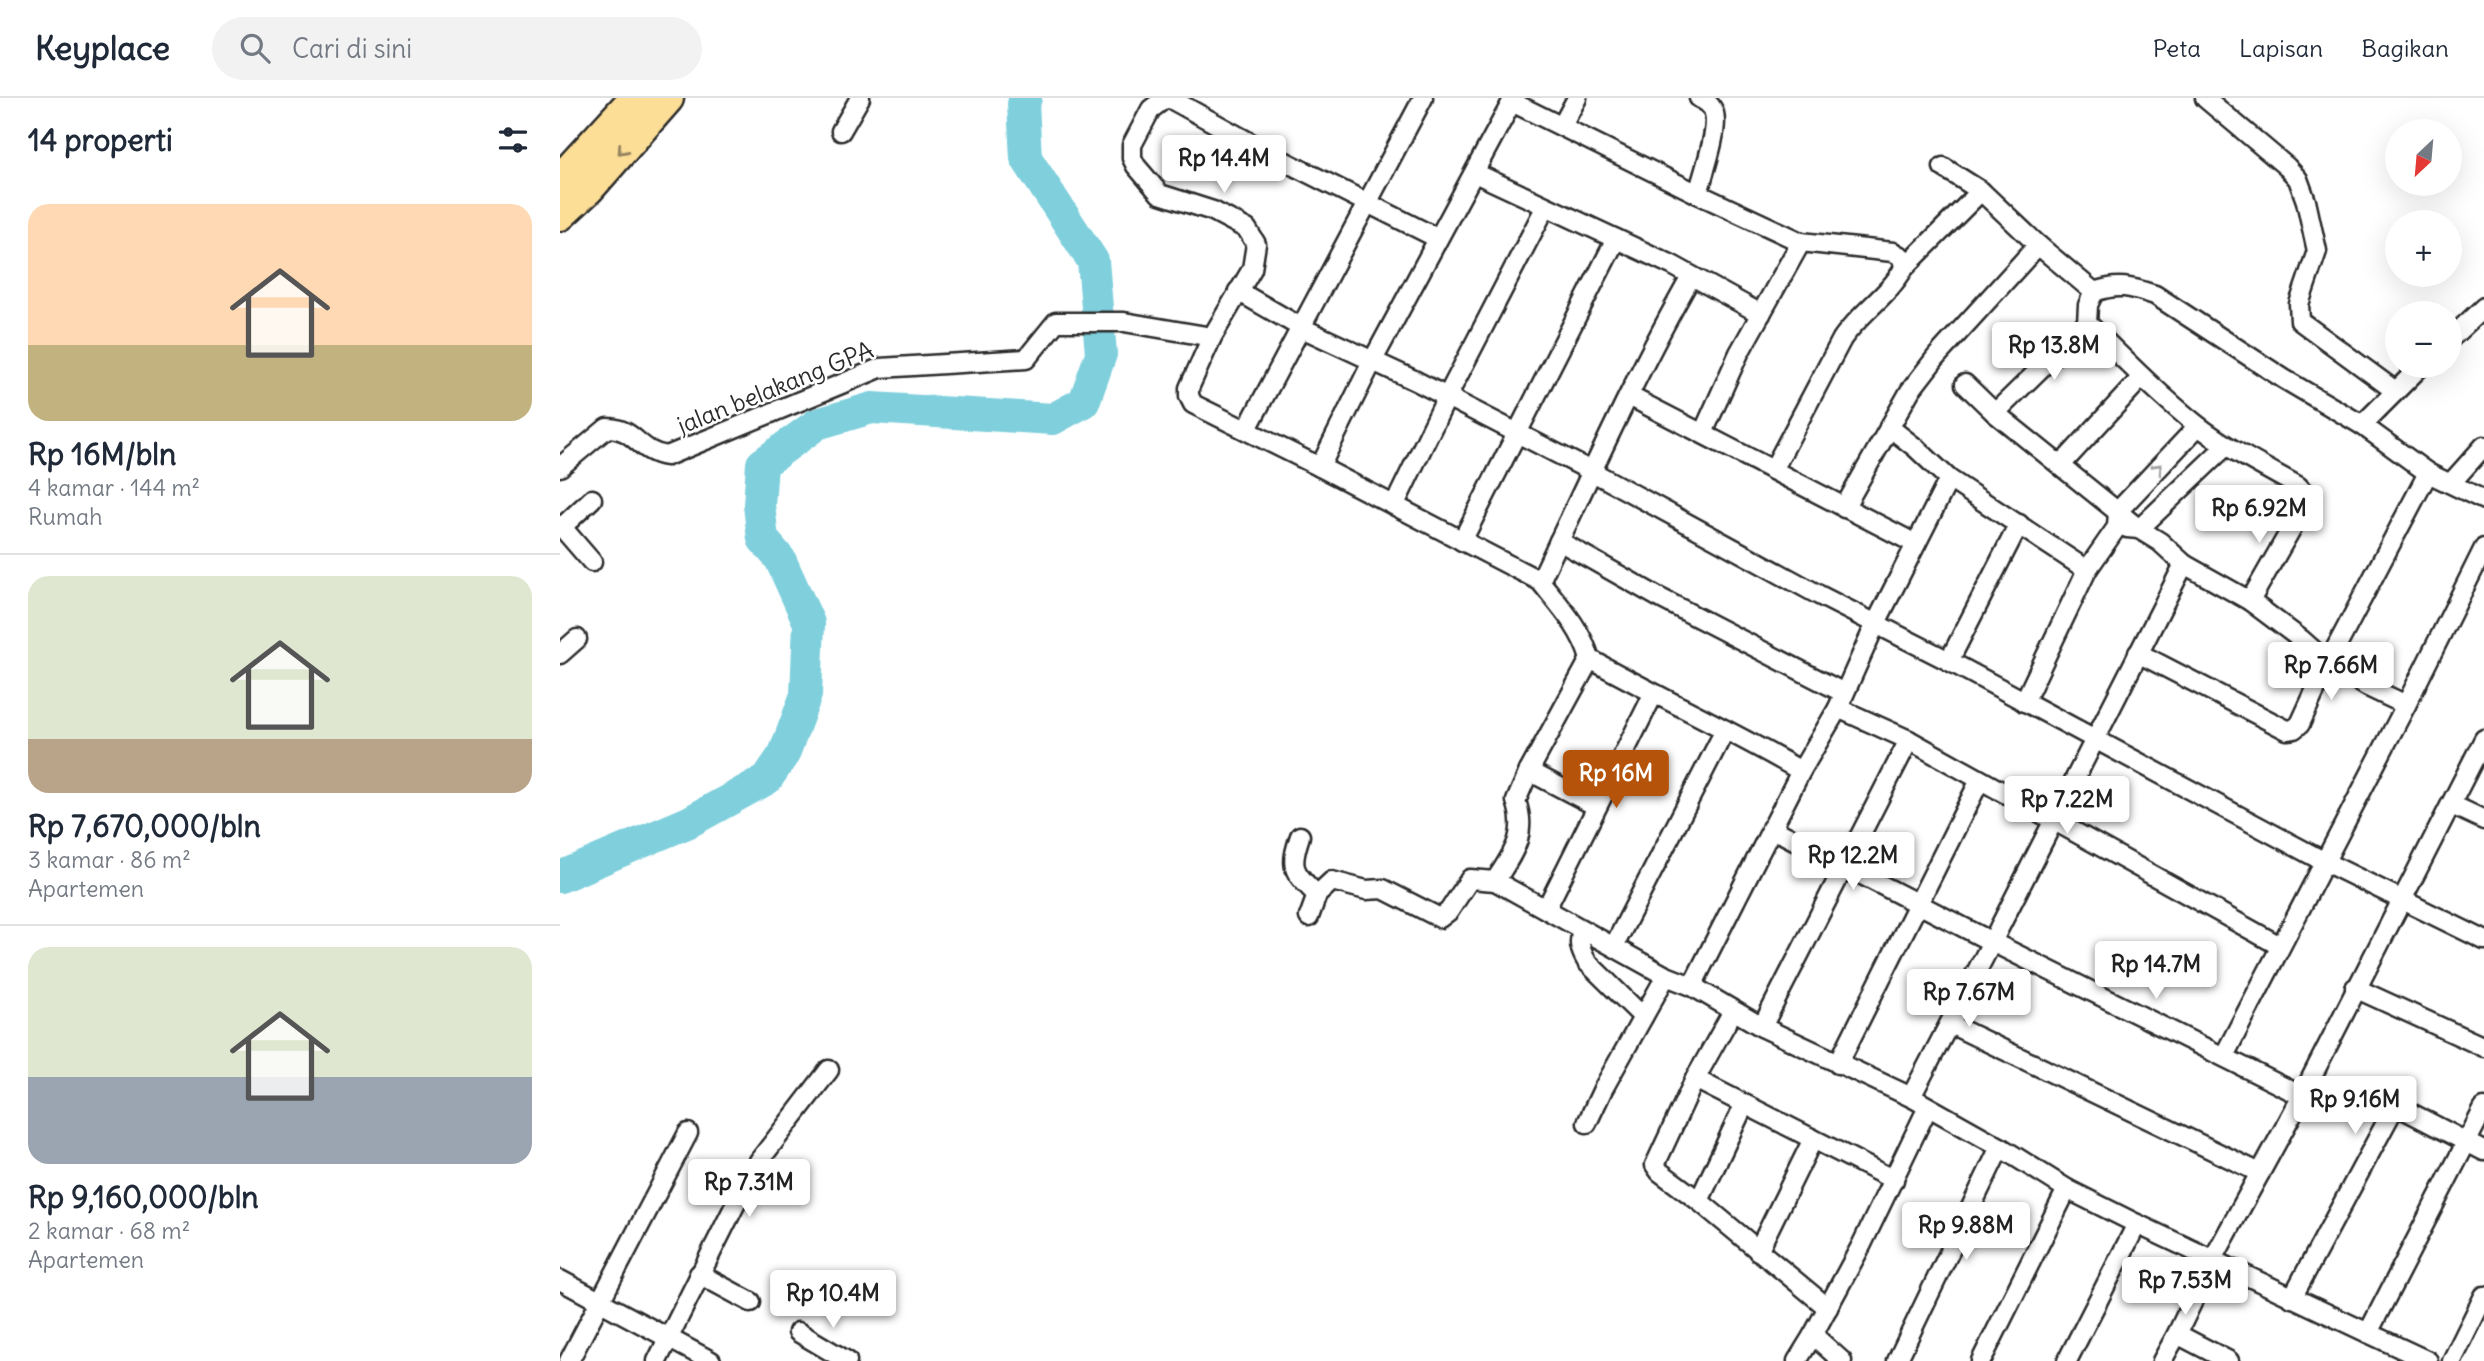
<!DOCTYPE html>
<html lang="id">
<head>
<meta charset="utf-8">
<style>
  body { margin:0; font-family:Delius,sans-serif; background:#f2f2f3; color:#1f2937; height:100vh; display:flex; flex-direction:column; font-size:26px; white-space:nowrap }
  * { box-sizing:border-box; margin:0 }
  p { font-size:23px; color:#747a83 }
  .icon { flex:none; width:38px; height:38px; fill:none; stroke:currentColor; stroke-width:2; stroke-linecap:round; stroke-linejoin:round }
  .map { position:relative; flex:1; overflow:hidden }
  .sheet { display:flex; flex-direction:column; background:#fff; width:560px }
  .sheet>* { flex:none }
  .needle { width:46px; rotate:206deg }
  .tools { position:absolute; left:1825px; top:21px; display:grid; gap:14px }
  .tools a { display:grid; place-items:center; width:77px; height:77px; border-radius:50%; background:#fff; box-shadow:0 7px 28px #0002; font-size:35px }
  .price { position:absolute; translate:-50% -60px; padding:0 16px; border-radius:7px; background:#fff; color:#222; font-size:23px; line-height:46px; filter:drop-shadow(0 2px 4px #0008) }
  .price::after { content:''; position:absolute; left:50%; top:42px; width:21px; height:16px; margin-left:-10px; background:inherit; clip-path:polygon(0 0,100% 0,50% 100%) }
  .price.active { background:#b45309; color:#fff }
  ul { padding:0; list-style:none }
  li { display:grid; align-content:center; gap:14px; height:371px; padding:0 28px }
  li+li { border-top:2px solid #e0e1e3 }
  li span { display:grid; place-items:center; height:217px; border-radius:21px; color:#555 }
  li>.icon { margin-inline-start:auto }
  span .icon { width:126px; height:126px; fill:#fffc; stroke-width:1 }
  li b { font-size:30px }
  h2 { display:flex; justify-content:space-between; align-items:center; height:84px; padding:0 28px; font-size:30px }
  header { display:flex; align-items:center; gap:42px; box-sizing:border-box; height:98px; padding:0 35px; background:#fff; border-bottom:2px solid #e0e1e3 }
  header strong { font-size:33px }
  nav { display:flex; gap:38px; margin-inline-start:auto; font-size:24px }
  .search { width:490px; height:63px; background:#f2f2f3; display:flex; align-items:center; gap:18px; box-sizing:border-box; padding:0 24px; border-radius:38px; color:#747a83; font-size:26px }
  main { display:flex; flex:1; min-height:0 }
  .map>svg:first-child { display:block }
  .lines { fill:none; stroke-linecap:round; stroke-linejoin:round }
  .river { stroke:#7fcfdc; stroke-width:32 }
  .street-casing { stroke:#2b2b2b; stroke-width:23 }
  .highway-casing { stroke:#2b2b2b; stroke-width:37 }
  .street { stroke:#fff; stroke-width:18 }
  .highway { stroke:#fdde96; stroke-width:32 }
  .oneway { stroke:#948460 }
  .oneway2 { stroke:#a0a0a0 }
  .labels { text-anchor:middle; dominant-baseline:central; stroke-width:5; stroke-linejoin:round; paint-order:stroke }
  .street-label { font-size:24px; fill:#2b2b2b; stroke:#fff }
</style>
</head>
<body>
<header>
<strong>Keyplace</strong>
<div class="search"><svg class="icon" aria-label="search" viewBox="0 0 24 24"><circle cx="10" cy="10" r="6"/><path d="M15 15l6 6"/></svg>Cari di sini</div>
<nav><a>Peta</a><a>Lapisan</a><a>Bagikan</a></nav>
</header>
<main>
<section class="sheet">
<h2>14 properti<svg class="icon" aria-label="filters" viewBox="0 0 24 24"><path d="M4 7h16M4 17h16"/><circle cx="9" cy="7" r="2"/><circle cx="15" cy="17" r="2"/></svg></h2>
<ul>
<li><span style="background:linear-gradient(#ffd9b3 65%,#c2b280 0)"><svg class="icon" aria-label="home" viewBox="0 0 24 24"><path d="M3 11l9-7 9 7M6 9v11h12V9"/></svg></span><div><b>Rp 16M/bln</b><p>4 kamar · 144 m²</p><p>Rumah</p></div></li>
<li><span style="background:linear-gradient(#dfe7d0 75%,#b9a48a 0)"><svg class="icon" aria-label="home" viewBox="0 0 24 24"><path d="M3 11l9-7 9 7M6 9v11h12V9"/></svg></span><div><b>Rp 7,670,000/bln</b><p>3 kamar · 86 m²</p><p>Apartemen</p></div></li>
<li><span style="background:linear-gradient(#dfe7d0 60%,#9aa5b1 0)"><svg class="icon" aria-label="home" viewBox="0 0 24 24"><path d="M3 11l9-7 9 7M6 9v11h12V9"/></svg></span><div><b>Rp 9,160,000/bln</b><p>2 kamar · 68 m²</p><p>Apartemen</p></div></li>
</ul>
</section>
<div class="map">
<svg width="1924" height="1263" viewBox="0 0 1924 1263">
  <rect width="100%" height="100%" fill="#fff"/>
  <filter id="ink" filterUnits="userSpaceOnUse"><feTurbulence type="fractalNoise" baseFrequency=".0143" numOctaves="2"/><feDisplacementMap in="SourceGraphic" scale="14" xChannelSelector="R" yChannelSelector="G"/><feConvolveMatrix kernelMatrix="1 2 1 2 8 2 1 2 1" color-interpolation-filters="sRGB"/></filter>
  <g filter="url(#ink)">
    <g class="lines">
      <path class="river" d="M0 779 129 724 207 681 224 656 246 597 249 525 220 461 203 441 199 407 202 366 257 326 312 310 493 321 524 304 541 256 533 163 466 60 463 6 466 0"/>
      <defs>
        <g id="street">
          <path d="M606 0 591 11 572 47V60L576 68 600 96 653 113 687 131 696 146 692 171 652 239 629 290V298L633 306 760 369"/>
          <path d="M609 0 718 60 877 140"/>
          <path d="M954 0 813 262 760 369 980 483"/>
          <path d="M1645 0 1727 69 1738 81 1746 103 1757 153 1739 206 1740 223 1834 292"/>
          <path d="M952 4 1138 96 1241 144"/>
          <path d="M1002 28 1017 0"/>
          <path d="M281 33 300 0"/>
          <path d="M1383 69 1421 93 1478 147 1534 194 1528 207 1527 225C1563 260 1598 296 1637 327 1668 351 1704 369 1738 388L1746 397V405L1690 503"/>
          <path d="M915 75 1112 167 1201 216"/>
          <path d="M1138 96C1143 76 1159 33 1154 15 1152 7 1146 3 1139 0"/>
          <path d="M678 193 742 230 856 283 1031 373 1259 497 1389 563 1763 763 1924 842"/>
          <path d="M1534 194C1558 185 1571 189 1595 197L1724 281 1802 327 1868 375 1924 402"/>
          <path d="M1890 241 1924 209"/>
          <path d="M1069 298 1356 446"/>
          <path d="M1435 315 1527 225"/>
          <path d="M1802 327 1861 268"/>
          <path d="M1329 329 1356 350 1389 381 1527 472"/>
          <path d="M687 331 863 0"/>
          <path d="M1143 335 1179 255 1241 144 1333 154 1342 159 1344 170"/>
          <path d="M1501 367 1582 279"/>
          <path d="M0 369 47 330C76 330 77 354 107 358L320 270 466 261 496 224H564L652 239"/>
          <path d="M1213 372 1282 241C1300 215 1329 197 1344 170L1421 93"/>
          <path d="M1891 385 1924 348"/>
          <path d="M835 406 887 299 985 110"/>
          <path d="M1284 410 1350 293 1377 258 1478 147"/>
          <path d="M1558 413 1638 328"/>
          <path d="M0 427 32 464"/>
          <path d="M2 429 32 401"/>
          <path d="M1567 430 1579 431 1666 348"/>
          <path d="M902 443 1056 141"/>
          <path d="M999 443 1098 499 1284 595"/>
          <path d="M1624 466 1690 503 1742 542 1768 565 1806 588 1846 607"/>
          <path d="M1578 555 1727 632 1734 631 1740 626 1768 565 1868 375"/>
          <path d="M0 556 17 541"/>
          <path d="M1030 561C1021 530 1000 508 980 483 1029 381 1075 277 1131 179"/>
          <path d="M1389 563 1459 426"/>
          <path d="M1464 604 1527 472 1557 429 1558 413"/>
          <path d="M1278 610 1349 642 1720 848"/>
          <path d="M969 673 1036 708"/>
          <path d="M1241 673 1278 610 1315 527 1389 381"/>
          <path d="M1892 707 1924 722"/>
          <path d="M1211 730 1432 844 1624 466 1600 444 1579 431 1435 315 1405 286"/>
          <path d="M740 738C729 771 733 773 757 797"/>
          <path d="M935 783C953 755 968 737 956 703L969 673 1030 561C1100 600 1172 633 1241 673L1132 888"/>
          <path d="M986 811 1093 597"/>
          <path d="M749 819 757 797 772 783 806 792 823 791 880 820 889 813 910 781 935 783 1106 878 1132 888 1202 929 1351 999 1440 1049 1507 1091 1577 1126"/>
          <path d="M1022 832C1018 845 1020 852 1027 864L1083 919"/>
          <path d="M1054 848 1165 632"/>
          <path d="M1795 890 1924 949"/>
          <path d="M1173 913 1135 981 1095 1067 1100 1074 1139 1103 1268 1210"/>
          <path d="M1390 926 1700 1075"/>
          <path d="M1202 929 1349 642"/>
          <path d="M1664 958 1846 607 1924 450"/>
          <path d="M1278 966 1420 682"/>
          <path d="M1135 981 1334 1082"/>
          <path d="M1351 999 1432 844 1742 998"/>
          <path d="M1027 1025 1043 991 1106 878"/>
          <path d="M1139 1103 1184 1007"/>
          <path d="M1198 1153 1253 1041"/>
          <path d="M139 1176 191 1204"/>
          <path d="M0 1182 151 1263"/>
          <path d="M1732 1200 1834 1010 1845 1012 1924 1053"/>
          <path d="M238 1234 287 1263"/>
          <path d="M1617 1236 1652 1163 1742 998 1924 641"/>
          <path d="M9 1263 128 1035"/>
          <path d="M97 1263 185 1087 199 1063 269 972"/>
          <path d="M1237 1263 1253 1237"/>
          <path d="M1282 1263 1253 1237 1301 1148 1368 1009"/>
          <path d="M1337 1263 1440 1049"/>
          <path d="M1421 1263 1507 1091"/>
          <path d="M1507 1263 1577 1126 1808 1235"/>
          <path d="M1602 1263 1617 1236 1669 1263"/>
          <path d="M1868 1263 1808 1235 1924 1010"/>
          <path d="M1892 1263 1924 1198"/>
        </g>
        <g id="highway">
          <path d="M0 83 76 0"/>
          <path d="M0 116 28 90 107 0"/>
        </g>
      </defs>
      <use href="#street" class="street-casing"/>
      <use href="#highway" class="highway-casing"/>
      <use href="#street" class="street"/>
      <use href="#highway" class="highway"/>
    </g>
    <defs><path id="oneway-chevron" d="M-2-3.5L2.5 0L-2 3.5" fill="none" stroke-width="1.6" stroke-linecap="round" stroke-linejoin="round" transform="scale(1.75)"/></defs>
    <use class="oneway" href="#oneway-chevron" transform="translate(62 52) rotate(132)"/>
    <use class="oneway2" href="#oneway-chevron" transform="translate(1598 370) rotate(-47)"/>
  </g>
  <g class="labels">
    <g class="street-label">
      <text transform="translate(215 289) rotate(-22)">jalan belakang GPA</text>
    </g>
  </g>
</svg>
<div class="tools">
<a><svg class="needle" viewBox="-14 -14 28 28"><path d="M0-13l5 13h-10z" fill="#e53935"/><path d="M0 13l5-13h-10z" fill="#747a83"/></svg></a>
<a>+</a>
<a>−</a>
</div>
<b class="price" style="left:664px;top:97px">Rp 14.4M</b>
<b class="price" style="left:1494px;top:284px">Rp 13.8M</b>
<b class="price" style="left:1699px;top:447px">Rp 6.92M</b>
<b class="price" style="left:1771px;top:604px">Rp 7.66M</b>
<b class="price active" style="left:1056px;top:712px">Rp 16M</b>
<b class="price" style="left:1507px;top:738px">Rp 7.22M</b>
<b class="price" style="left:1293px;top:794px">Rp 12.2M</b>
<b class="price" style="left:1596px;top:903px">Rp 14.7M</b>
<b class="price" style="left:1409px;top:931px">Rp 7.67M</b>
<b class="price" style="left:1795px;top:1038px">Rp 9.16M</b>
<b class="price" style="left:189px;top:1121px">Rp 7.31M</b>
<b class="price" style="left:1406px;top:1164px">Rp 9.88M</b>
<b class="price" style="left:1625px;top:1219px">Rp 7.53M</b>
<b class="price" style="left:273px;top:1232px">Rp 10.4M</b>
</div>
</main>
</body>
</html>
